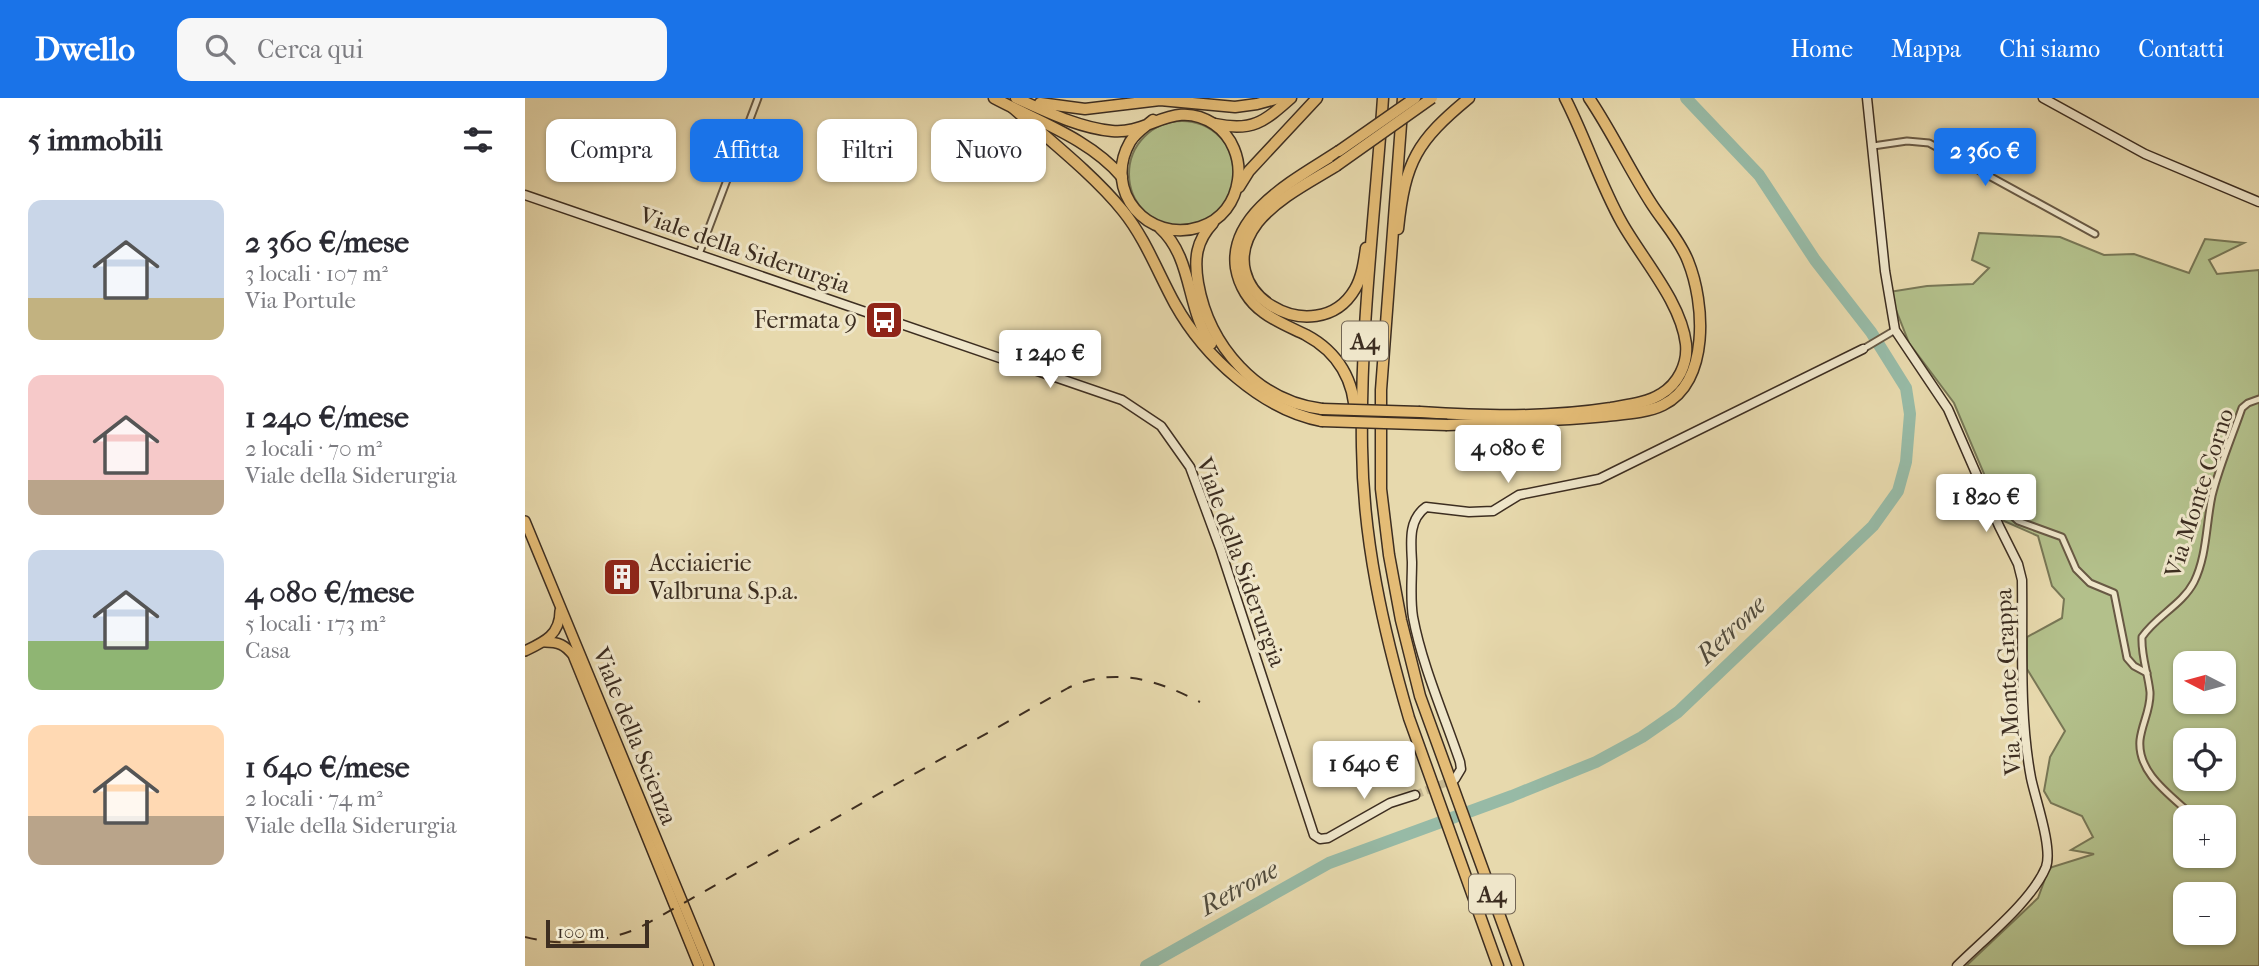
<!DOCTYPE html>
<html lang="it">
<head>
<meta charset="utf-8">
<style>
  body { margin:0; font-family:"IM FELL French Canon",serif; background:#f7f7f7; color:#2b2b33; height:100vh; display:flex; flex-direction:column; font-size:26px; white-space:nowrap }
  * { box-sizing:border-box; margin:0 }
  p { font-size:23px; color:#7c7c81 }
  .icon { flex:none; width:38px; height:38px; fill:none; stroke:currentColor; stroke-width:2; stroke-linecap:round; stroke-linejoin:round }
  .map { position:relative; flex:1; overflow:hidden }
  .side { display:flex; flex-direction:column; background:#fff; width:525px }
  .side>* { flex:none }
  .hud { position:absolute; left:21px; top:21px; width:665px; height:63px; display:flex; gap:14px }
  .needle { width:46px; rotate:276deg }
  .controls { position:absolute; left:1648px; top:553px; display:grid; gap:14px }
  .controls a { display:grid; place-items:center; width:63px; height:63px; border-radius:14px; background:#fff; box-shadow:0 2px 5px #0004; font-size:35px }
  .scale { position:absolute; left:21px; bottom:18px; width:103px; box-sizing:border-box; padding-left:7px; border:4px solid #3d2e21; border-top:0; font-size:19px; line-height:24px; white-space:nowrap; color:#3d2e21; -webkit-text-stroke:5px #efe6ca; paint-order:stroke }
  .price { position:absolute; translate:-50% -60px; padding:0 16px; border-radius:7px; background:#fff; color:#222; font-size:23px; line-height:46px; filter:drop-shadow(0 2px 4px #0008) }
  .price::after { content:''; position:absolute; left:50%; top:42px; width:21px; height:16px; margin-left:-10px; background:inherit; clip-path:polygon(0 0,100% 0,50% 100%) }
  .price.selected { background:#1a73e8; color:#fff }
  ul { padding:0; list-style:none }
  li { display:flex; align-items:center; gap:21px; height:175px; padding:0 28px }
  li span { display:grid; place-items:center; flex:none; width:196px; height:140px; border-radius:14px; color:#555 }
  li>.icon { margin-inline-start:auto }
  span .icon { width:84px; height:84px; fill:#fffc; stroke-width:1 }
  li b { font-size:30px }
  h2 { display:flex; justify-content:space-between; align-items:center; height:84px; padding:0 28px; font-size:30px }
  .pill { padding:0 24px; border-radius:14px; background:#fff; box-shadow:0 2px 5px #0004; font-size:24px; line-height:63px }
  .pill.selected { background:#1a73e8; color:#fff }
  header { display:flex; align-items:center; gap:42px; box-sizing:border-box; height:98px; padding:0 35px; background:#1a73e8; color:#fff }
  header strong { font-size:33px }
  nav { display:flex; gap:38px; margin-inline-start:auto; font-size:24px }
  .search { width:490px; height:63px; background:#f7f7f7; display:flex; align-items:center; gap:18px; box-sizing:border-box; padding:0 24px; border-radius:14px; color:#7c7c81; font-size:26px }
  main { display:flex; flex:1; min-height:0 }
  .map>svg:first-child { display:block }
  .green { fill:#b3c08b; stroke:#787756; stroke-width:2; fill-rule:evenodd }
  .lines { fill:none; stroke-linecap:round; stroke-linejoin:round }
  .river { stroke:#97baa6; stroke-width:12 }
  .secondary-tunnel { stroke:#c5b791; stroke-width:8; stroke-dasharray:8 4; stroke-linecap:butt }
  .street-casing { stroke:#685944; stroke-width:9 }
  .secondary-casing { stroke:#3d2e21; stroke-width:11 }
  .primary-casing { stroke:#3d2e21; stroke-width:12 }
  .highway-casing { stroke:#3d2e21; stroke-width:13 }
  .street { stroke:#efe6ca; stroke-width:5 }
  .secondary { stroke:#efe6ca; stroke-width:8 }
  .primary { stroke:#e4bc76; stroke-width:9 }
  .highway { stroke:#e4bc76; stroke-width:10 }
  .rail { stroke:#3d2e21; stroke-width:2; stroke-dasharray:12 12; stroke-linecap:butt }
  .highway-bridge-casing { stroke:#3d2e21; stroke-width:13; stroke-linecap:butt }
  .highway-bridge { stroke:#e4bc76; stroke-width:10 }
  .labels { text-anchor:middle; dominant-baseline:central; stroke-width:6; stroke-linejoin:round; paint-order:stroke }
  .shield { fill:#efe6ca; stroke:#726554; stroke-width:2 }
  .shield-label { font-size:23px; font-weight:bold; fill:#3d2e21 }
  .street-label { font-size:24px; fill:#3d2e21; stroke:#efe6ca }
  .poi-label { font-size:24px; fill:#3d2e21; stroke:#efe6ca; text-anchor:end }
  .water-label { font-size:26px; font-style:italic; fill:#4f4a3c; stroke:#efe6ca }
</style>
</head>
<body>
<header>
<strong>Dwello</strong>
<div class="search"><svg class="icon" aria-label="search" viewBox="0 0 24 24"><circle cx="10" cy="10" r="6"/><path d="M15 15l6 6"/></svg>Cerca qui</div>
<nav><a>Home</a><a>Mappa</a><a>Chi siamo</a><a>Contatti</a></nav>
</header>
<main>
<section class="side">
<h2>5 immobili<svg class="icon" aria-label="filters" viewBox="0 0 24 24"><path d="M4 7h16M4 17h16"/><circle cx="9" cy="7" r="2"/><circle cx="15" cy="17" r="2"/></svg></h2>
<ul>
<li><span style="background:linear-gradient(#c9d6e8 70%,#c2b280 0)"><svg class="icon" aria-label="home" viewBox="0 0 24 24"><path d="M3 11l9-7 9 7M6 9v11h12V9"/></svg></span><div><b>2 360 €/mese</b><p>3 locali · 107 m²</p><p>Via Portule</p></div></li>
<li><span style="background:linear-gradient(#f6c9c9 75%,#b9a48a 0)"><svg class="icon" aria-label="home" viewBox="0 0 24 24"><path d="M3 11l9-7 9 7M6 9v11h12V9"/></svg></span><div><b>1 240 €/mese</b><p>2 locali · 70 m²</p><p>Viale della Siderurgia</p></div></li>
<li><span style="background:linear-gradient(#c9d6e8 65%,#8fb573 0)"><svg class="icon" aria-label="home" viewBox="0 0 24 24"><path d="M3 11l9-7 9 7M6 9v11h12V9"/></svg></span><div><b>4 080 €/mese</b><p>5 locali · 173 m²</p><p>Casa</p></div></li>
<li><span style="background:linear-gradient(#ffd9b3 65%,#b9a48a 0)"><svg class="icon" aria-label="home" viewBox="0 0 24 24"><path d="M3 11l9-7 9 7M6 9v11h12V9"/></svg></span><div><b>1 640 €/mese</b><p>2 locali · 74 m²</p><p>Viale della Siderurgia</p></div></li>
</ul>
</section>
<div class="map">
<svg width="1734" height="868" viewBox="0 0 1734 868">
  <rect width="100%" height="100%" fill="#e7d9ad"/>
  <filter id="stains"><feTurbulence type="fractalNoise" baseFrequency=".00286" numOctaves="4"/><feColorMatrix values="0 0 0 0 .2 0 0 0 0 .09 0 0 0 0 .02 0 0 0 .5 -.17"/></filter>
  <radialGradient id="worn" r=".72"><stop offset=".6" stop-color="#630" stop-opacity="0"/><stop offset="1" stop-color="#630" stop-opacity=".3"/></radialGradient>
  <g class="green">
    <circle cx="657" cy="76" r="53"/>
    <path d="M1454 135 1535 139 1579 157 1609 156 1664 175 1680 141 1719 145 1684 162 1692 176 1734 172V868H1441L1513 800 1524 770 1569 756 1546 752 1568 739 1557 718 1526 705 1519 693 1525 659 1540 633 1502 571V539L1537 520 1539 501 1527 488 1513 438 1479 423 1429 305 1384 245 1364 194 1402 188 1448 186 1464 170 1447 162ZM1661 565H1699V604H1661ZM1661 642H1699V681H1661ZM1661 719H1699V758H1661ZM1661 796H1699V835H1661Z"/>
  </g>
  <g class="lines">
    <path class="river" d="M621 868 804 765 987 698 1071 664 1117 639 1153 614 1348 428 1373 393 1381 364 1385 316 1381 290 1346 234 1290 162 1234 77 1161 0"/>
    <path class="secondary-tunnel" d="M890 697 930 681"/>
    <defs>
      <g id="street">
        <path d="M1348 48 1382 43 1404 45 1570 136"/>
        <path d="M174 156 233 0"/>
        <path d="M1338 251 1370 232"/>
        <path d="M1461 393 1493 423 1537 439 1551 471 1565 485 1589 495 1602 560 1609 568 1622 575"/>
        <path d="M1669 719C1647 698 1612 676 1615 642 1617 625 1626 611 1625 594 1623 575 1616 558 1617 539 1631 518 1657 507 1669 484 1682 458 1681 426 1687 398 1694 369 1707 339 1717 310L1723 305 1734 301"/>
        <path d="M1699 754 1703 759"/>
      </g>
      <g id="secondary">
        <path d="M1342 0 1360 173 1370 232 1423 311 1474 428 1493 466 1497 482C1498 547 1494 616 1506 680 1510 700 1528 750 1521 769 1507 803 1459 841 1432 868"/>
        <path d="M1518 0 1620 56 1734 104"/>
        <path d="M0 97 597 302 636 328 665 369 695 450 789 737 795 741 803 740 865 705 890 697"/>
        <path d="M930 681 936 671 935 664C919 617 897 567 888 519 885 501 887 482 887 464 886 444 883 422 901 409L944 414 968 413 994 397 1074 381 1338 251"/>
      </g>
      <g id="primary">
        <path d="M0 423 184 868"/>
        <path d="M20 544C34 544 40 547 48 557L174 868"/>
        <path d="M0 553C19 544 35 537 35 513"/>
      </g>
      <g id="highway">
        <path d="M469 0C512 23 565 41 597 79"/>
        <path d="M491 0C520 13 554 30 587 33 624 37 649 0 689 26 707 38 716 61 713 82 710 104 697 122 675 129 623 146 577 93 605 44 611 34 620 29 628 22"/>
        <path d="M858 0C850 116 835 233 837 349 838 442 858 531 884 620L973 868"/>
        <path d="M878 0 856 292V391L864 457 876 522 895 598 993 868"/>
        <path d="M515 5 560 11 635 2 710 9 732 6 754 0"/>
        <path d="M488 10C523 41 569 77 598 113 620 140 633 175 650 206 679 258 737 312 797 323"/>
        <path d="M690 26C727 34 739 24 766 0"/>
        <path d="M814 53C775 79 703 114 711 170 714 188 724 204 738 214 751 224 767 230 781 237 813 254 830 283 830 319"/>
        <path d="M811 68C785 84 753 100 733 124 679 194 792 256 830 191 837 179 839 164 841 150"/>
        <path d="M714 89 724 73 792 0"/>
        <path d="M688 125C671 143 669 161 673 185 684 248 732 303 797 311"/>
        <path d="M635 130C668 160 661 210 686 246"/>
        <path d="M873 131C880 63 892 43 944 0"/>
        <path d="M895 314C959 318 1022 320 1086 310 1102 307 1122 305 1136 296 1153 286 1163 266 1161 246 1156 204 1118 162 1097 125 1075 86 1061 41 1040 0"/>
        <path d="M922 327C975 325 1028 323 1081 318 1098 316 1122 315 1138 307 1185 284 1180 205 1163 163 1155 142 1138 124 1126 105 1104 71 1087 34 1064 0"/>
      </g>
    </defs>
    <use href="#street" class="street-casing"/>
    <use href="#secondary" class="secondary-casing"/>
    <use href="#primary" class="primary-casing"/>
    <use href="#highway" class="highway-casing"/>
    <use href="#street" class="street"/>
    <use href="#secondary" class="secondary"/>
    <use href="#primary" class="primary"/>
    <use href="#highway" class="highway"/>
    <path class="rail" d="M0 839C39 849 77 845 114 830L543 590C589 568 632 582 675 604"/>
    <defs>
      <g id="highway-bridge">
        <path d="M814 53 890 0"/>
        <path d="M811 68 907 0"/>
        <path d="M797 311 895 314"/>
        <path d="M797 323 922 327"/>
      </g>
    </defs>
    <use href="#highway-bridge" class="highway-bridge-casing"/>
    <use href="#highway-bridge" class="highway-bridge"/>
  </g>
  <defs>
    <symbol id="bus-square" viewBox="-11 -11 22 22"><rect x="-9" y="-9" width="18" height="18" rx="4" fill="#8f2418" stroke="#efe6ca"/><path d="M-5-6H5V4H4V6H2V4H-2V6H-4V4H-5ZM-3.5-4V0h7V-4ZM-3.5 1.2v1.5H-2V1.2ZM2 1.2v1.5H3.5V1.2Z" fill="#fff"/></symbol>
    <symbol id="building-square" viewBox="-11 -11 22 22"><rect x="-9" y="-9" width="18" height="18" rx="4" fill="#8f2418" stroke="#efe6ca"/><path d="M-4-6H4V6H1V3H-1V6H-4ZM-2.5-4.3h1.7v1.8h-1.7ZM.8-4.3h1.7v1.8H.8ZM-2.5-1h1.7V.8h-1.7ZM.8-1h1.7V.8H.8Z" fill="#fff"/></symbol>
  </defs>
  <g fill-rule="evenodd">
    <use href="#bus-square" x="337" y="200" width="44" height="44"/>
    <use href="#building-square" x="75" y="457" width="44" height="44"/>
  </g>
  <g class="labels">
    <g class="shield">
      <rect x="817" y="223.5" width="46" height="39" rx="5"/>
      <rect x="944" y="776.5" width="46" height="39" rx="5"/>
    </g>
    <g class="shield-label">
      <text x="840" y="243">A4</text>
      <text x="967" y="796">A4</text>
    </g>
    <g class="street-label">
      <text transform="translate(220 152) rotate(19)">Viale della Siderurgia</text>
      <text transform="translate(1674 395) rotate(-72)">Via Monte Corno</text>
      <text transform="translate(716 464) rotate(70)">Viale della Siderurgia</text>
      <text transform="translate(1483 584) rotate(-93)">Via Monte Grappa</text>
      <text transform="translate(110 638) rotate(68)">Viale della Scienza</text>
    </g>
    <g class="poi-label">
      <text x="332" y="222">Fermata 9</text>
      <text x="124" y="465" text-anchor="start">Acciaierie<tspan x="124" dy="28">Valbruna S.p.a.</tspan></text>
    </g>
    <g class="water-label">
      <text transform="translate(1206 532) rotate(-44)">Retrone</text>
      <text transform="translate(714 790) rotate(-29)">Retrone</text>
    </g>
  </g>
  <rect width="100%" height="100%" filter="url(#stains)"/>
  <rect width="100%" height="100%" fill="url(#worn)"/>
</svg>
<div class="controls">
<a><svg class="needle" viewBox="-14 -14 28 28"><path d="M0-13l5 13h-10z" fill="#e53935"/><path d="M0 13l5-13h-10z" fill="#7c7c81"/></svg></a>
<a><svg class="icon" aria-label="locate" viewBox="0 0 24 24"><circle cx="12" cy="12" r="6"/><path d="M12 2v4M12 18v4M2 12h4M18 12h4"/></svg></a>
<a>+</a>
<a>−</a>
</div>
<div class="scale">100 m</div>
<b class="price selected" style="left:1460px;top:90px">2 360 €</b>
<b class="price" style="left:525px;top:292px">1 240 €</b>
<b class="price" style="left:983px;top:387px">4 080 €</b>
<b class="price" style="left:1461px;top:436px">1 820 €</b>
<b class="price" style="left:839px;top:703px">1 640 €</b>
<div class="hud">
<a class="pill">Compra</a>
<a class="pill selected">Affitta</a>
<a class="pill">Filtri</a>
<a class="pill">Nuovo</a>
</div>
</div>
</main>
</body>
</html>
